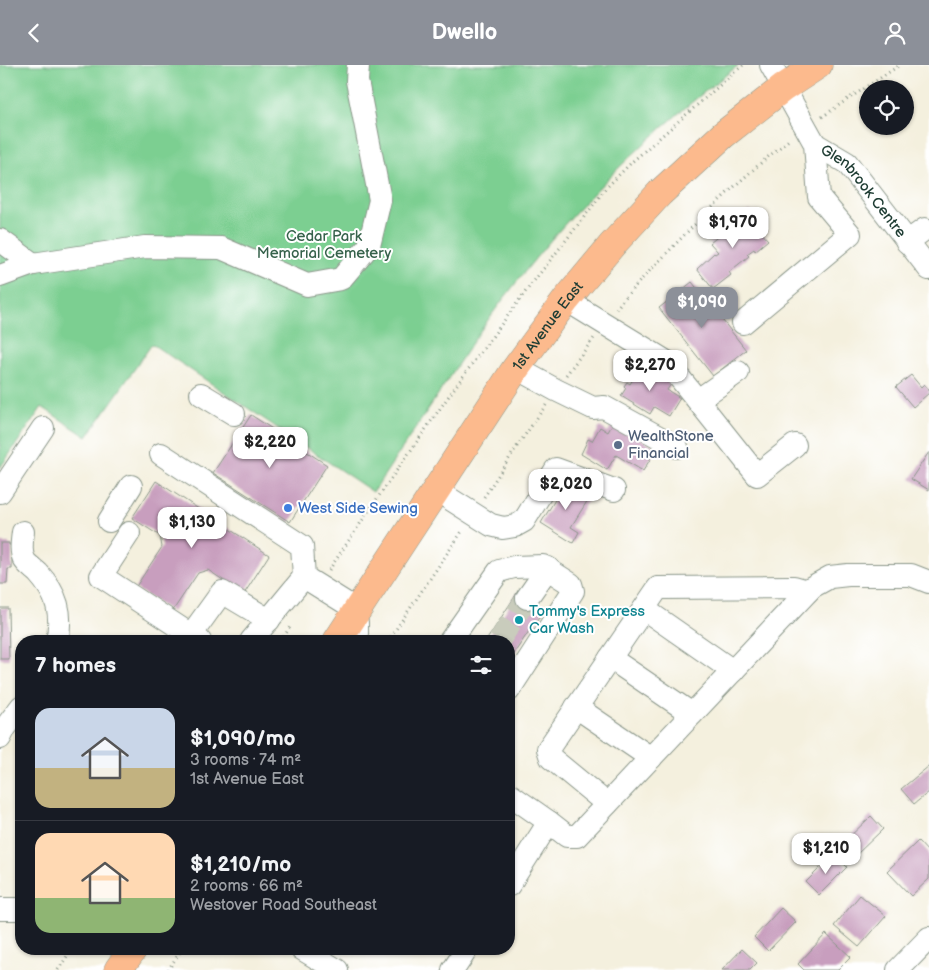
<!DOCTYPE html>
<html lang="en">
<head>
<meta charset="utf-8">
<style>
  body { margin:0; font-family:"Balsamiq Sans",sans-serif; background:#20242c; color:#f1f3f6; height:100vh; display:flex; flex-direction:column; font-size:19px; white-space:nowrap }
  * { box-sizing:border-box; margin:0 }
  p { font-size:16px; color:#9ea1a6 }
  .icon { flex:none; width:28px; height:28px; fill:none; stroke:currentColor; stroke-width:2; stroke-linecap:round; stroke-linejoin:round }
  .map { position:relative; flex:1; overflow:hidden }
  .sheet { position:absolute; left:15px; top:570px; width:500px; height:320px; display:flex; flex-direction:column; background:#171b24; border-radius:20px; box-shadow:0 1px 4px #0004 }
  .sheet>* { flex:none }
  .controls { position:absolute; left:859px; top:15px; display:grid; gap:10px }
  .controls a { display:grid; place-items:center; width:55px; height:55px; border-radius:50%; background:#171b24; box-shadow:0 1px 4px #0004; font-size:25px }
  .price { position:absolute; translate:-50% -42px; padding:0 11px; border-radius:10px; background:#fff; color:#222; font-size:16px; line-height:32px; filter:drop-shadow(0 1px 2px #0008) }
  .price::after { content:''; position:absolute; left:50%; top:30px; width:15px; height:11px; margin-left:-8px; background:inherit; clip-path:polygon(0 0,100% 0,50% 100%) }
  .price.active { background:#8c9099; color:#fff }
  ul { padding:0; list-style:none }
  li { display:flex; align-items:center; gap:15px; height:125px; padding:0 20px }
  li+li { border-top:1px solid #363941 }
  li span { display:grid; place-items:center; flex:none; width:140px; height:100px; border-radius:15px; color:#555 }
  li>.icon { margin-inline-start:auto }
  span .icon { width:60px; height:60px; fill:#fffc; stroke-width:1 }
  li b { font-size:21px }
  h2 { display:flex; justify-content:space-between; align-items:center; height:60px; padding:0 20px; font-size:21px }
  header { display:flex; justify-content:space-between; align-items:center; height:65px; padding:0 20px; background:#8c9099; color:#fff; font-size:22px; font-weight:700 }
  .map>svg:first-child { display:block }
  .green { fill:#7ccf91; stroke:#4e8662 }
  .building { fill:#c89ebe }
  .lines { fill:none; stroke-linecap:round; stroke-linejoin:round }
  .minor-tunnel { stroke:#c9ccbc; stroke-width:22; stroke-dasharray:22 11; stroke-linecap:butt }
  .minor-casing { stroke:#8a9689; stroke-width:24 }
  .major-casing { stroke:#8a9689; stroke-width:29 }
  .path { stroke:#8a9689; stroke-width:3; stroke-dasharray:1 4; stroke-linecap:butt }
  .minor { stroke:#fff; stroke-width:22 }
  .major { stroke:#fcba8d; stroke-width:28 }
  .service-dot { fill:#5c6f8a; stroke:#fff; stroke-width:2 }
  .shop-dot { fill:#3f7fe0; stroke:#fff; stroke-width:2 }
  .culture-dot { fill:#0f9aa8; stroke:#fff; stroke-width:2 }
  .labels { text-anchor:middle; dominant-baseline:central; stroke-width:4; stroke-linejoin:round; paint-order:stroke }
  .street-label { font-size:15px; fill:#1f3d34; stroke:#fff }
  .park-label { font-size:15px; fill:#36624b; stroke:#fff }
  .service-label { font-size:15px; fill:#4e5e75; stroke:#fff; text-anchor:start }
  .shop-label { font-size:15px; fill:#366cbe; stroke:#fff; text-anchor:start }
  .culture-label { font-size:15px; fill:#0d838f; stroke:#fff; text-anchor:start }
</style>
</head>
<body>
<header><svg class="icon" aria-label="back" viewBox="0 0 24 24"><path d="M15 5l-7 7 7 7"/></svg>Dwello<svg class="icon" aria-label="person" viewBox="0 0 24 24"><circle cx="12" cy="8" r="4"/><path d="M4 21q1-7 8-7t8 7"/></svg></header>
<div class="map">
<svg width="929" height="905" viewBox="0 0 929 905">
  <rect width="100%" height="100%" fill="#fff"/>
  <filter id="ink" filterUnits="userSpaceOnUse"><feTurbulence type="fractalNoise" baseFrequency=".02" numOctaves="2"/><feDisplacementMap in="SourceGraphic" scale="10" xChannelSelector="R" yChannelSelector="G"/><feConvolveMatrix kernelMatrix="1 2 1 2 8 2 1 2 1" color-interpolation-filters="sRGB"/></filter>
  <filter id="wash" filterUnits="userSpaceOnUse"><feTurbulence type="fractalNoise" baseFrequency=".0096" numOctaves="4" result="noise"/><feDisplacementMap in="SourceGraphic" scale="20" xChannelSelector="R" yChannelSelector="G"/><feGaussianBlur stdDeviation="1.12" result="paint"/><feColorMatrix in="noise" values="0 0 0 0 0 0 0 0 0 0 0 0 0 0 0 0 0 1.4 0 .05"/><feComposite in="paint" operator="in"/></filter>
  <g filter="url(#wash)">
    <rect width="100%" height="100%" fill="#f4f0de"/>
    <path class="green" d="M0 0H739C653 65 578 137 512 223 489 252 469 282 449 313 424 351 398 389 373 427L152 279 87 372 42 342 0 403Z"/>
    <g id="blocks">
      <g class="building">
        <path d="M750 145 763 160 758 164 768 175 755 186 754 184 747 189 749 191 729 207 731 210 713 224 697 204 714 188 715 189 718 187 710 178Z"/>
        <path d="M692 217 746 285 713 311 659 243Z"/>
        <path d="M642 300 671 319 667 325 680 333 669 351 654 342 650 349 621 331 626 323 624 321 627 317 630 319Z"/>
        <path d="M911 310 921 322 924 319 929 325V328L913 342 896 322Z"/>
        <path d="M251 350 327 400 290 457 213 408Z"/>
        <path d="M613 358 657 383 643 406 616 390 607 405 581 389 588 374 592 376 600 362 608 367Z"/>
        <path d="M929 387V425L911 414Z"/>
        <path d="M567 415 591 430 571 462 579 467 573 478 541 458Z"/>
        <path d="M156 416 269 490 244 529 208 505 198 508 172 547 135 523 162 482 160 471 132 453Z"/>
        <path d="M0 478H9V480H12V504H8L7 519H0Z"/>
        <path d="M517 528 546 544 529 566 509 596V576H486Z"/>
        <path d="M0 543H8L9 594H0Z"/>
        <path d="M929 701V727L914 739 901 724Z"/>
        <path d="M871 751 883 764 855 791 843 778Z"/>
        <path d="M918 776 929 788V814L911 831 887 806Z"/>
        <path d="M834 789 847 802 819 830 806 817Z"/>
        <path d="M860 830 886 851 859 882 834 861Z"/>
        <path d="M781 843 796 857 768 886 754 872Z"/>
        <path d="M826 869 851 892 838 905H804L798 899Z"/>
        <path d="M742 884 757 898 750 905H722Z"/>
      </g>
    </g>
  </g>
  <g filter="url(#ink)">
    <use href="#blocks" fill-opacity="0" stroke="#8a9689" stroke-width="1"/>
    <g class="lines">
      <path class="minor-tunnel" d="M499 576 527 533"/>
      <defs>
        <g id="minor">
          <path id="s1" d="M771 0 815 79 847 98 929 204"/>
          <path d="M0 175 33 199"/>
          <path d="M907 177 925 164"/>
          <path d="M0 211 33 199 145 182 221 183 307 220 341 214 369 181 380 135 357 16 358 0"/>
          <path d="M566 235 667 297 757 410 795 380"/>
          <path d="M743 258 850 169 819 132 815 79"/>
          <path d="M516 303 556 325 593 343 604 342 677 382"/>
          <path d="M201 329 234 349"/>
          <path d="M698 335 738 307"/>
          <path d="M161 389 302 481 304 512 357 545"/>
          <path d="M436 425 491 460 503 463 515 461 524 456 556 404 614 425"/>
          <path d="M0 427 43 363"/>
          <path d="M109 456 131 421"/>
          <path d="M23 467C22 476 20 486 24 494 26 499 34 504 38 508 57 529 63 548 57 576"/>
          <path d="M129 468 101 511 200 576"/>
          <path d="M527 533 548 503"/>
          <path d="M644 544 733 606"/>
          <path d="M352 553 357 558V576"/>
          <path d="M191 570 222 527 269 555"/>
          <path d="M251 576 304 512"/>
          <path d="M450 576 499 506 514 502 543 501 571 519 573 526 509 625"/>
          <path d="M610 593 692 649"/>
          <path d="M576 642 651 693"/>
          <path d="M0 673 5 663 21 642"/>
          <path d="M509 729 549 757 567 771H577L812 522 830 512 848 510H911L929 517"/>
          <path d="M607 739 551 693 548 684 658 523 794 522 808 526"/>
          <path d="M509 820 549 757"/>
          <path d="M0 844H21"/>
          <path d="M302 884 337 905"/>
          <path d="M453 905 467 884"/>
          <path d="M898 905 929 873"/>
        </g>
        <g id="major">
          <path id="s2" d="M337 576 516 303 566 235 612 180 660 128 723 70 783 23 818 0"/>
          <path d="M118 905 133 884"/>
        </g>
      </defs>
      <use href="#minor" class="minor-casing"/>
      <use href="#major" class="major-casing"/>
      <g class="path">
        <path d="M822 52 845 36 900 0"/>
        <path d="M616 244C631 224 650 206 667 188 706 147 746 109 790 74"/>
        <path d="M566 310 594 273"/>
        <path d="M484 432 516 383 546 340"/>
        <path d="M329 505 374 438 453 325 523 230 592 142 605 124 633 96 743 0"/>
        <path d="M281 576 290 562"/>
        <path d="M388 576 463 465"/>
        <path d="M58 905 72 884"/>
        <path d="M168 905 182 884"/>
      </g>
      <use href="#minor" class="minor"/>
      <use href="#major" class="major"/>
    </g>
  </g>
  <circle class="service-dot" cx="618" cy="380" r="5"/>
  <circle class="shop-dot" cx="288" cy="443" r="5"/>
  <circle class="culture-dot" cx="519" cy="555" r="5"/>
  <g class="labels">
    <g class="street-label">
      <text stroke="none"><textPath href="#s1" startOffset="159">Glenbrook Centre</textPath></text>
      <text stroke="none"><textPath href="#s2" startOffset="379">1st Avenue East</textPath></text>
    </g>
    <g class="park-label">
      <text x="324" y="171">Cedar Park<tspan x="324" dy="17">Memorial Cemetery</tspan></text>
    </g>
    <g class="service-label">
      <text x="628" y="371">WealthStone<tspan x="628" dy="17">Financial</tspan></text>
    </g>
    <g class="shop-label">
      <text x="298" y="443">West Side Sewing</text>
    </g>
    <g class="culture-label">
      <text x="529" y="546">Tommy's Express<tspan x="529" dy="17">Car Wash</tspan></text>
    </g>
  </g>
</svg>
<div class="controls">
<a><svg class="icon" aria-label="locate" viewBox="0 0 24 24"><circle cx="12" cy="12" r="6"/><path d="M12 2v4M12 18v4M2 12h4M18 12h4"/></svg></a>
</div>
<b class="price" style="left:733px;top:184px">$1,970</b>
<b class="price active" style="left:702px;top:264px">$1,090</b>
<b class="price" style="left:650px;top:327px">$2,270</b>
<b class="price" style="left:270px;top:404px">$2,220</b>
<b class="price" style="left:566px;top:446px">$2,020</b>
<b class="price" style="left:192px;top:484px">$1,130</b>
<b class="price" style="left:826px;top:810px">$1,210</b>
<section class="sheet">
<h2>7 homes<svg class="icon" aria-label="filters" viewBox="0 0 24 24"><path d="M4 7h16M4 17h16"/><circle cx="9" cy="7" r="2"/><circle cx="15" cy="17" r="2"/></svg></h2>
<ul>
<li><span style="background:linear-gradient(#c9d6e8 60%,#c2b280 0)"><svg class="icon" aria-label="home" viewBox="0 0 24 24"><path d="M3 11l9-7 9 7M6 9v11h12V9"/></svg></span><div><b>$1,090/mo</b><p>3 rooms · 74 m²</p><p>1st Avenue East</p></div></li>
<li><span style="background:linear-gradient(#ffd9b3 65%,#8fb573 0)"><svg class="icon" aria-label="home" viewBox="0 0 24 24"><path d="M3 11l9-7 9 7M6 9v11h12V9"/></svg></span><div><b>$1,210/mo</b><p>2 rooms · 66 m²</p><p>Westover Road Southeast</p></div></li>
</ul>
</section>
</div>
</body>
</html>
